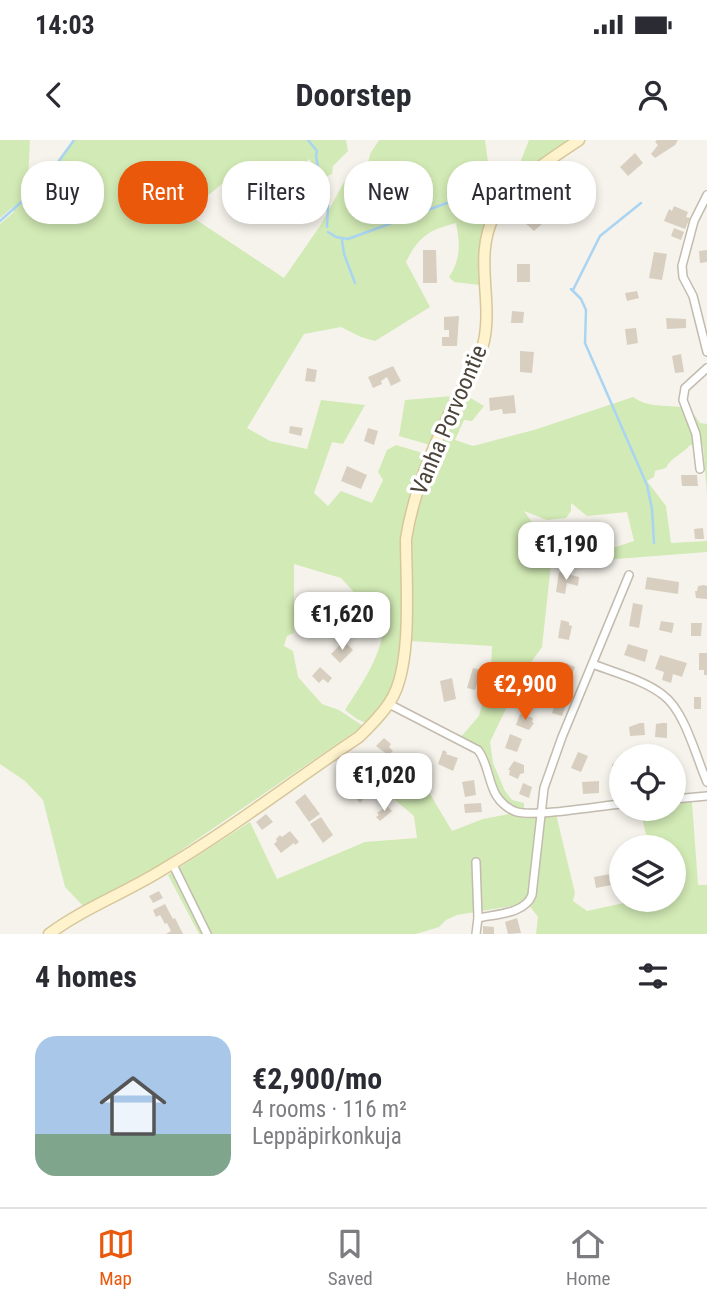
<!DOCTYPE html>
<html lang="en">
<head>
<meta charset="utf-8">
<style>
  body { margin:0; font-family:"Roboto Condensed",sans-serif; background:#f7f7f7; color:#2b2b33; height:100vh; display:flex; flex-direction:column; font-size:26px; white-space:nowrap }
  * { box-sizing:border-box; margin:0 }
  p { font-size:23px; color:#7c7c81 }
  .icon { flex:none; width:38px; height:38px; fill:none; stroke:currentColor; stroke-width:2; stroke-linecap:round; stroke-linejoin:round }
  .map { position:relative; height:794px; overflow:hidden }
  .panel { display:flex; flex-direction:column; background:#fff; flex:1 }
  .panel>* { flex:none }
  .hud { position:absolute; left:21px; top:21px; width:665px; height:63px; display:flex; gap:14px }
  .tools { position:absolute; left:609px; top:604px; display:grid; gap:14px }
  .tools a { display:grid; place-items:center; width:77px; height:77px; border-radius:50%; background:#fff; box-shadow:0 4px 10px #0003; font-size:35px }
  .price { position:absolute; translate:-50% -60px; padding:0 16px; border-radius:14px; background:#fff; color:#222; font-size:23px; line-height:46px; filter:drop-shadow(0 2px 4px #0008) }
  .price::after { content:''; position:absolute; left:50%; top:42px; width:21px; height:16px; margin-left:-10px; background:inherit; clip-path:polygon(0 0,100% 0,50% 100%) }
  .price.on { background:#ea580c; color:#fff }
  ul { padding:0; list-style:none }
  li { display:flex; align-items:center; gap:21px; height:175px; padding:0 35px }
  li span { display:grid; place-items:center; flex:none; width:196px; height:140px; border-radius:21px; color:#555 }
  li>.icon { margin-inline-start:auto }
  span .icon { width:84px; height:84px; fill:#fffc; stroke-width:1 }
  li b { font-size:30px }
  h2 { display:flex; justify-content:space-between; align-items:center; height:84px; padding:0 35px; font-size:30px }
  .tag { padding:0 24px; border-radius:28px; background:#fff; box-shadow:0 4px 10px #0003; font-size:24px; line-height:63px }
  .tag.on { background:#ea580c; color:#fff }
  .status { display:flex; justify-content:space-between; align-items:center; height:49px; padding:0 35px; background:#fff; direction:ltr }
  .status svg { height:19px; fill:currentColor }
  header { display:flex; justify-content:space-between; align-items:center; height:91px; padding:0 35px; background:#fff; font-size:32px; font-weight:700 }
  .menu { display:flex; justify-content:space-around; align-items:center; height:98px; border-top:2px solid #e1e1e2; background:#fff; font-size:19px; color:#7c7c81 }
  .menu a { display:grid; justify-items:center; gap:4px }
  .menu .on { color:#ea580c }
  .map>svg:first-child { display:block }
  .green { fill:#d2eab5; fill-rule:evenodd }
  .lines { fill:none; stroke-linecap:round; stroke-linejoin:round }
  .stream { stroke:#a9d4f2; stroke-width:2.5 }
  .building { fill:#d8cfc1 }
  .street-casing { stroke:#c2bbae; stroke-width:10 }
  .secondary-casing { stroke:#d6c79b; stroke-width:13 }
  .street { stroke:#fff; stroke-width:7 }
  .secondary { stroke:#fff3cd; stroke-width:10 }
  .labels { text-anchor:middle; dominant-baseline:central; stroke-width:7; stroke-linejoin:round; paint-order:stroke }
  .street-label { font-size:23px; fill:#4b4439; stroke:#fff }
</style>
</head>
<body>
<div class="status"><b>14:03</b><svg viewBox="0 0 49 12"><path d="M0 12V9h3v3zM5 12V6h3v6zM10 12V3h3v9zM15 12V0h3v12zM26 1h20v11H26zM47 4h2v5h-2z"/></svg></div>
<header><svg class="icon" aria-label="back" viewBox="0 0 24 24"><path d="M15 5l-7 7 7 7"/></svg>Doorstep<svg class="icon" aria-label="person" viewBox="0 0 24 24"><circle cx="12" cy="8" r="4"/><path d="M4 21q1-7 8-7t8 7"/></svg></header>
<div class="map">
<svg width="707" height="794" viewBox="0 0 707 794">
  <rect width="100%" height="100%" fill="#f6f3ec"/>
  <g class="green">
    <path d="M0 0H30L28 41 33 50 44 38 73 0H346L348 11 333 26 332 34 325 37 309 19 293 36 247 24 186 73 284 138 320 86 344 42 364 44 370 14 379 0H485L489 29 485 51 492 56 498 37 520 23 529 0H570C543 20 512 42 492 69 479 88 479 123 480 145L454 142 449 137C461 120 460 103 456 83 429 90 419 96 406 122L430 167 375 201 361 197 341 187 304 194 247 288 270 301 307 309 321 260 365 265 343 304 332 302 314 353 328 366 341 351 372 363 383 340 378 332 387 310 396 305 426 314C416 342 406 368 403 397 398 445 413 511 390 553 384 565 375 573 366 583L357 579 345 570C363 542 384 513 384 479L374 474 341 438 294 424V493L287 496 284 506 293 511 298 537 322 564 339 570 363 586 161 724 85 768 65 747 43 660 25 641 0 624V84L14 72 13 67 0 78Z"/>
    <path d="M464 254 484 266 472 281 464 280 455 300 473 306 534 290 633 257C651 270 670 263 690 269L700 283 707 284V353L703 306 690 305C683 314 670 318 666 328L655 331 654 337 647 341 666 366 671 403 707 401V412L551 424 542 507 522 535 490 602 493 623 505 651 512 660 524 663V672L555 670 575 753 573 761 587 771 638 760H674V707H649L640 669 674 668V664L692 662 698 745H707V794H536L538 777 526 761 518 765 457 775 446 780 439 787 416 794H199L168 735 250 682 277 739 365 702 417 698 414 676 375 643 379 630 423 642 452 691 483 679 509 674C489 657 488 641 483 616L459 599 479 576 491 530 492 506 410 501C411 468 409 435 412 402 417 350 441 300 464 254ZM571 363 587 376 627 372 634 401 584 417 572 418 569 396 537 389 524 371 547 380 566 378 571 371Z"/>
    <path d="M453 256 430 305 399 296 405 260Z"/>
  </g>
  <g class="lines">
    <g class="stream">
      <path d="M308 0 317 11 316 15 323 59 328 66 327 87"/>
      <path d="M0 81 44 42 74 0"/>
      <path d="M328 92 336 97 348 99 447 63 458 66 487 82"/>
      <path d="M342 100 344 114 355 143"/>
      <path d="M571 149 581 159 586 170 585 203 647 345 652 369 654 403"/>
      <path d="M573 150 600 96 641 63"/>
    </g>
  </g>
  <g class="building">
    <path d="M657 0H678L675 5 655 18 651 14 658 5 655 2Z"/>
    <path d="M635 13 643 23 628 36 620 27Z"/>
    <path d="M582 46 587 52 577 61 572 55Z"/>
    <path d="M292 59 307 69 296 80 283 67Z"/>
    <path d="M240 60 250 70 241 80 230 69Z"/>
    <path d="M674 66 688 72 686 77 690 78 685 89 664 81 669 69 672 71Z"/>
    <path d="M545 68 552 75 534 91 524 82 535 71 539 75Z"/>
    <path d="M674 88 684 92 681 100 671 96Z"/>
    <path d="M423 110H436L437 143H423Z"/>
    <path d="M707 110V122L700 123 699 111Z"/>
    <path d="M654 112 667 114 662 140 649 138Z"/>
    <rect x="517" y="124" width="13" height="18"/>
    <path d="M637 151 639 158 627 161 625 153Z"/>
    <path d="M512 171 524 172 523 183H511Z"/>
    <path d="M459 176 457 206H442V197H449V190H444V177Z"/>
    <path d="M666 178 686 179V188L667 189Z"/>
    <path d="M636 188 638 203 627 205 625 189Z"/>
    <path d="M520 211 534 212 532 233 520 232Z"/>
    <path d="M681 214 684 232 675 233 672 216Z"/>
    <path d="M393 226 401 241 391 246 387 237 381 241 382 244 373 248 368 237Z"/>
    <path d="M307 228 317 230 315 242 305 241Z"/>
    <path d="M514 255 516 273 503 274 502 269 490 271 489 258Z"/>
    <path d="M290 286 303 288 301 296 289 293Z"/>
    <path d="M368 288 378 291 374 305 364 301Z"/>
    <path d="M347 326 367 335 361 349 341 341Z"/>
    <path d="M681 335H697L698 346H682Z"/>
    <path d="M703 388 704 399H695L694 389Z"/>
    <path d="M559 432 579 437 578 446 567 443 565 454 556 452Z"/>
    <path d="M647 437 679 442 678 454 645 449Z"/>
    <path d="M704 445 707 446V459L696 458 695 451H697L698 446Z"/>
    <path d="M633 463 643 465 639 488 629 486Z"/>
    <path d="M561 480 569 482V485L572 486 569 500 558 498Z"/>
    <path d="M661 481 674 483 672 493 659 490Z"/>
    <path d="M691 483H702L701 496H691Z"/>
    <path d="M344 501 353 510 340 523 331 514Z"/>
    <path d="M628 504 648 510 645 522 624 515Z"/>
    <path d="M699 513H707V535H704V530H699Z"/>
    <path d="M660 515 687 523 682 537 673 534 671 543 662 540 664 532 655 529Z"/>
    <path d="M566 523 575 527 569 542 560 539 563 531 561 530Z"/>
    <path d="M320 527 332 538 328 543 323 539 319 543 312 536Z"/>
    <path d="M473 528 481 530 475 550 467 548Z"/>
    <path d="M452 538 456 559 444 562 440 541Z"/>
    <path d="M533 548 543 554 540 566 529 561Z"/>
    <rect x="694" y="557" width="7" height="12"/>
    <path d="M556 562 566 565 562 576 552 573Z"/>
    <path d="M520 574 533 578 532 582 534 583 529 590 516 585Z"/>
    <path d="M640 583H644L645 595 630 596 629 587Z"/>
    <path d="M662 583H667V598L655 597 656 584Z"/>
    <path d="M510 594 522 599 517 612 505 608Z"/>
    <path d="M384 598 391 604 389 607 393 611 388 615 376 606Z"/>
    <path d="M443 610 447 612 446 614 458 618 453 631 438 624Z"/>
    <path d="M578 612 588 616 581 632 571 628Z"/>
    <path d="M420 613 426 618 414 631 410 627 411 624 415 619 416 621Z"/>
    <path d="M514 621 524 625V633L520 634 518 639 509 635 510 630H508Z"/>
    <path d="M621 623V638L613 639 612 624Z"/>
    <path d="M474 640 476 655 465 657 462 642Z"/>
    <path d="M599 641V653L583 654 582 642Z"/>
    <path d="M523 643 532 647 529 658 519 654Z"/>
    <path d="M366 646 370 650 360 663 355 657 359 648Z"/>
    <path d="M305 654 320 674 309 682 295 662Z"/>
    <path d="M481 663 482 672 465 673 464 664Z"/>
    <path d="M387 666 392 671 380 681 376 677 379 675 377 673Z"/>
    <path d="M266 674 273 682 262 690 256 682Z"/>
    <path d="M321 677 333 695 323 703 310 684Z"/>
    <path d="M290 691 299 702 295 705 294 703 281 713 274 704 277 701 276 699 280 695 282 697Z"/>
    <path d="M621 732V743L596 748 594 737Z"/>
    <path d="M159 751 163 758 153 763 149 756Z"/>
    <path d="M165 764 173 779 175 778 183 794H166L171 791 167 783 165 784 160 775 156 777 153 770Z"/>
    <path d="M517 778 521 793 508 794 505 782Z"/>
    <path d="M483 786 494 787V794H483Z"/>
  </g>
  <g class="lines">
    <defs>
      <g id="street">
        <path d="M707 55 694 81 682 126 683 137 693 156 707 212"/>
        <path d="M700 329 696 294 683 260 685 248 707 228"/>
        <path d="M593 524C615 533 644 540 663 555 685 571 696 617 707 642"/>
        <path d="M389 564 478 610C488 623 488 641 496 655 500 662 509 670 517 672 537 677 598 666 621 664"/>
        <path d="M674 659 707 656"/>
        <path d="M172 723 207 794"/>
        <path d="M478 778C496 774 525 774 532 755L544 648 562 597 629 435"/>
        <path d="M476 794 478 778 476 722"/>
      </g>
      <path id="secondary" d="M49 794C84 768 125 753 162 730 230 690 293 641 359 597 370 586 383 574 391 560 413 525 406 442 406 399 414 348 436 300 459 254 468 236 480 220 484 201 493 158 473 115 495 74 513 42 549 20 579 0"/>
    </defs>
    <use href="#street" class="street-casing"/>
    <use href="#secondary" class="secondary-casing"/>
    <use href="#street" class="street"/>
    <use href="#secondary" class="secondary"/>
  </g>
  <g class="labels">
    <g class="street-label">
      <text transform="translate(449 280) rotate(-67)">Vanha Porvoontie</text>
    </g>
  </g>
</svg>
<div class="tools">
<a><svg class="icon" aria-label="locate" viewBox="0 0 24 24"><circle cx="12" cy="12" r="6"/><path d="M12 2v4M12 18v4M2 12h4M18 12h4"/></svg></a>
<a><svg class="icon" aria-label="layers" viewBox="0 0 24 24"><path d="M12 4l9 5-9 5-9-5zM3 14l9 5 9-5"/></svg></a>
</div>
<b class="price" style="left:566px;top:442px">€1,190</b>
<b class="price" style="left:342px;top:512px">€1,620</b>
<b class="price on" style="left:525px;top:582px">€2,900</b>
<b class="price" style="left:384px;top:673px">€1,020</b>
<div class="hud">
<a class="tag">Buy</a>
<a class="tag on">Rent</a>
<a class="tag">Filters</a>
<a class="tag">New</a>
<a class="tag">Apartment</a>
</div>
</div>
<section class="panel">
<h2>4 homes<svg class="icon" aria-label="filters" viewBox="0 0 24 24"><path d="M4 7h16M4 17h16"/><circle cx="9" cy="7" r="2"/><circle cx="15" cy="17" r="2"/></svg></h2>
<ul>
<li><span style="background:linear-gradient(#a9c7e8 70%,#7fa58c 0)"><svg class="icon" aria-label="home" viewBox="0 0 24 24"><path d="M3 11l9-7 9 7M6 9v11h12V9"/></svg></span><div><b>€2,900/mo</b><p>4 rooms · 116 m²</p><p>Leppäpirkonkuja</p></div></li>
</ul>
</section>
<nav class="menu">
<a class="on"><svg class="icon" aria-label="map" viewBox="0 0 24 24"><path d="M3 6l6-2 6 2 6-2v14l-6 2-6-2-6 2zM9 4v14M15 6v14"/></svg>Map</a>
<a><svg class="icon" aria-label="saved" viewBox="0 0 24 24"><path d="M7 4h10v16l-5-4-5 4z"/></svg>Saved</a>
<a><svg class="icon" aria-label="home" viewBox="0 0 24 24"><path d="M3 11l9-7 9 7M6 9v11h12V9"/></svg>Home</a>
</nav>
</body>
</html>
